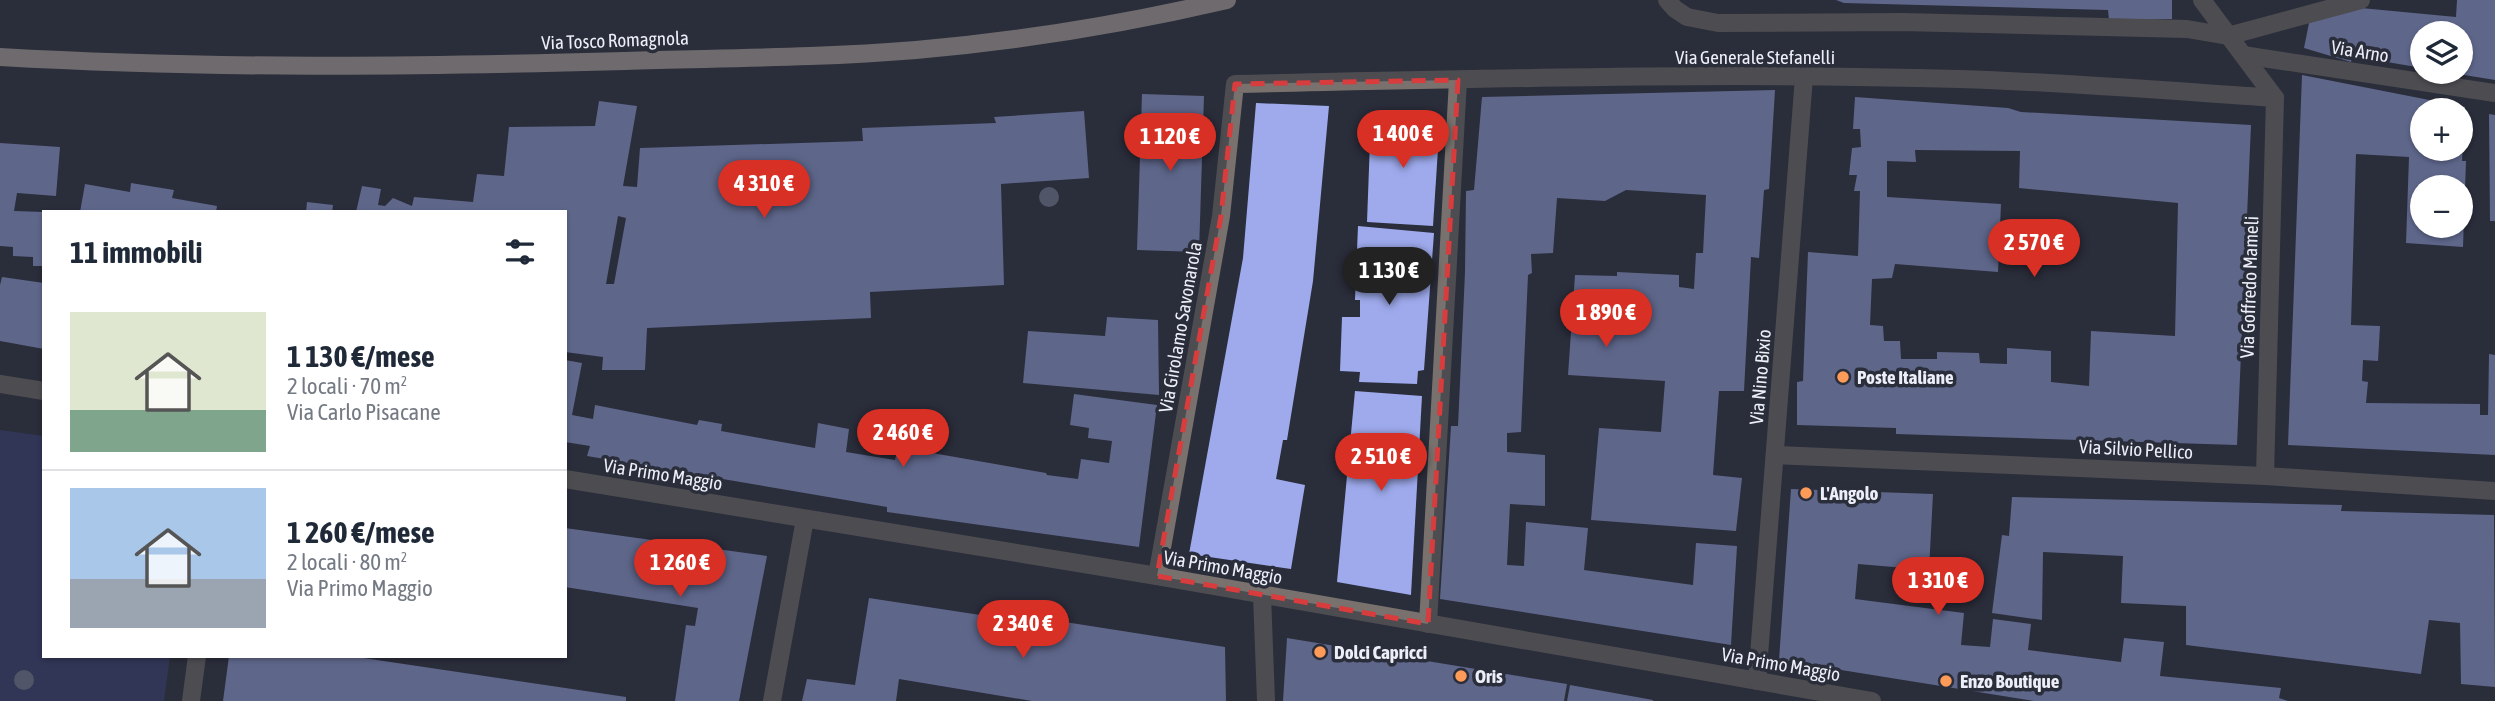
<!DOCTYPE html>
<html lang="it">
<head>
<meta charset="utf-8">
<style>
  body { margin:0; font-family:"Asap Condensed",sans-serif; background:#f2f2f3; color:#1f2937; height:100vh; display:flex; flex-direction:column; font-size:26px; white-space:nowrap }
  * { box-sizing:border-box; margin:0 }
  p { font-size:23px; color:#747a83 }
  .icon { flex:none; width:38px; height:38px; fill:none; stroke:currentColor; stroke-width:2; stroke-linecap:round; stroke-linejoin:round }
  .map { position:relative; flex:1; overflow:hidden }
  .side { position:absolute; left:42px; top:210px; width:525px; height:448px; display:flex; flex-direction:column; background:#fff; border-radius:0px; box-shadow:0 2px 5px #0004 }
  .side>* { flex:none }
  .tools { position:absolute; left:2410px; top:21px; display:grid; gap:14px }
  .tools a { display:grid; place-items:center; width:63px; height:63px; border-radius:50%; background:#fff; box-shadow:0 2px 5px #0004; font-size:35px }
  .price { position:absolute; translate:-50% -60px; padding:0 16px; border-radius:24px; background:#d93025; color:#fff; font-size:23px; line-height:46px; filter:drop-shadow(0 2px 4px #0008) }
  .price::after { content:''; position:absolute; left:50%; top:42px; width:21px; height:16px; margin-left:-10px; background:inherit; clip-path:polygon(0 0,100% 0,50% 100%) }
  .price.selected { background:#222; color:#fff }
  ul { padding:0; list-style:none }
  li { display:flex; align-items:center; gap:21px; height:175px; padding:0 28px }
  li+li { border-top:2px solid #e0e1e3 }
  li span { display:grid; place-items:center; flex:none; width:196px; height:140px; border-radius:0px; color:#555 }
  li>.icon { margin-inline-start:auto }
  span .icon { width:84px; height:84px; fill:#fffc; stroke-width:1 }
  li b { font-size:30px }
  h2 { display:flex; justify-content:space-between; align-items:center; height:84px; padding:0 28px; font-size:30px }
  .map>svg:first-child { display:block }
  .green { fill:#3b4279 }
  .building { fill:#9eaaec; fill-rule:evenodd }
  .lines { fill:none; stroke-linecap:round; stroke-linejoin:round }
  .minor { stroke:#78716d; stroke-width:18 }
  .major { stroke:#c2b4ab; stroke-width:18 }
  .tree { fill:#80869f }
  .marked { fill:none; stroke:#d83c3d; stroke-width:5; stroke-dasharray:14 9; stroke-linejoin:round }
  .poi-dot { fill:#fe9b58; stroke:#2a2d3a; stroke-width:2.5 }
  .labels { text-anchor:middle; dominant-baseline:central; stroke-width:7; stroke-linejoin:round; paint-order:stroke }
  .street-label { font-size:19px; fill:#edeff8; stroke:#2a2d3a }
  .poi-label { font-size:19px; font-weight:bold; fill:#edeff8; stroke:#2a2d3a; text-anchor:start }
</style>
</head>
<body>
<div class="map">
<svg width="2495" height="701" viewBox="0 0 2495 701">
  <rect width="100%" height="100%" fill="#2a2d3a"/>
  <path class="green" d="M0 430 44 436V656H170L164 701H0Z"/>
  <g class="building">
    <path d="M1836 0H2172V19L2109 20 2108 10 1844 3Z"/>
    <path d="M2457 0H2495V80L2452 73 2460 72V33H2422V68L2352 56 2351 62 2304 48 2309 23 2361 8 2456 17Z"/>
    <path d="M2302 75 2465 107 2462 161H2466L2463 247 2406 243 2409 157 2356 154 2351 325 2380 326 2378 361 2363 360 2362 381 2368 382 2366 403 2480 404V415H2488L2489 354 2495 355V455L2288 445ZM2422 110H2460V149H2422ZM2422 187H2460V226H2422Z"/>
    <path d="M1775 90 1769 189 1764 190 1759 258 1751 257 1744 391H1719L1713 475 1742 478 1736 531 1591 520 1599 428 1661 432 1665 381 1568 375 1575 275 1617 276V272L1679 275V287L1694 289 1696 253H1703L1706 195 1626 190 1605 201 1557 198 1553 253 1531 254 1532 273 1528 275 1521 432 1507 433V452L1545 455V506L1510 504 1507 565 1524 566 1526 522 1588 528 1584 570 1693 585 1696 543 1737 546 1731 645 1440 599 1451 426H1458L1465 272 1466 191 1474 190 1482 97Z"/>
    <path d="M1142 94 1204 96 1199 252 1137 250Z"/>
    <path d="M1855 97 2008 108 2021 112 2251 125 2237 445 1896 434V428L1797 425V382L1803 381 1808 252 1858 256 1860 191H1854L1857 175H1849L1852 148 1861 147 1860 129H1853ZM1915 150 2020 151 2019 188 2178 203 2175 336 2091 331 2089 386 2051 382V351L2007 348V364L1980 363 1979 353 1937 352V359H1901L1900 341H1884L1883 326 1870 325 1872 279 1892 278 1895 264 1998 272 2001 204 1887 197V161L1916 162Z"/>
    <path d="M599 101 637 106 623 186 637 187 640 148 863 141 862 128 996 123 994 117 1084 111 1089 178 1001 184 1004 285 870 292 871 318 647 328 645 370H602L603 357 565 352V212H356L362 186 381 189 378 205 385 206 393 198 412 206 414 197 473 202 477 174 504 176 509 127 595 126ZM618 216 626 218 614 284H606Z"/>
    <path d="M1256 103 1329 106 1313 281 1287 440H1283L1276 479 1305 485 1291 569 1189 554 1243 258Z"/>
    <path d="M1371 114 1440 118 1433 226 1367 222Z"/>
    <path d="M2489 114 2495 115V221H2490Z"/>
    <path d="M0 143 60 147 56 196 17 193 14 211 44 212V266H33V257L13 256V247L0 246Z"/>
    <path d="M131 183 174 190 172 198 217 206 216 212H80L85 184 130 192Z"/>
    <path d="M307 202 333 205 332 212H306Z"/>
    <path d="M1358 226 1434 233 1424 370 1418 371 1417 384 1359 382 1360 372 1340 371 1342 317H1360V300H1355Z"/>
    <path d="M2 277 44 283V349L0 341V285Z"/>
    <path d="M1107 317 1158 320 1159 395 1023 383 1028 331 1105 336Z"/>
    <path d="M565 360 582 363 572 415 593 419 595 405 697 425 699 420 722 424 721 431 815 448 818 423 849 429 846 452 895 460 898 447 1046 473 1047 475 1078 479 1081 459 1109 463 1112 441 1088 438 1089 428 1070 425 1074 394 1157 405 1139 547 887 512V507L587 456 590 446 565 442Z"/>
    <path d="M1355 391 1422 396 1411 595 1337 582Z"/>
    <path d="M1791 489 1933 494 1929 570 1858 564 1855 599 1964 613 1961 645 1990 647 1993 619 2031 624 2028 650 2121 662 2124 638 2164 642 2160 676 2281 688 2279 698 2288 701H2034L1779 660Z"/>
    <path d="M2012 497 2342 505 2341 511 2494 515 2495 687 2461 684 2460 623 2429 620 2421 674 2186 645V606L2121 603 2123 556 2043 552 2042 620 1992 613 2002 535 2009 536Z"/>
    <path d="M565 528 767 556 739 701H675L686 625 695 626 698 608 565 587Z"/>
    <path d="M869 598 1052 626V620L1225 647 1226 701H1032L899 679 896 701H802L807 679 855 685Z"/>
    <path d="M1287 638 1567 684 1564 701H1283Z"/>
    <path d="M229 656H350L626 697V701H223Z"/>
    <path d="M1570 685 1653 700V701H1567Z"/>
  </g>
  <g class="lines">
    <g class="minor">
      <path d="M1667 0 1675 9 1687 17 1718 23 1903 22 2187 29 2228 36 2361 0"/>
      <path d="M2202 0 2275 98"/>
      <path d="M2243 55 2495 93"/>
      <path d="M0 384 44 391"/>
      <path d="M1775 455 2265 476 2495 491"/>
      <path d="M2265 476 2275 98"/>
      <path d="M565 479 1157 576 1872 701"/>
      <path d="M1157 576 1221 216 1235 84C1476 79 1718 72 1959 79 2064 82 2170 91 2275 98"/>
      <path d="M1262 595 1266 701"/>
      <path d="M1428 624 1458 80"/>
      <path d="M1757 681 1804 77"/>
      <path d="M191 701 197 656"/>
      <path d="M772 701 805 519"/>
    </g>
    <path class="major" d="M0 57C209 69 416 67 625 61 722 58 819 58 916 50 1021 41 1124 24 1227 0"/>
  </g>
  <g class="tree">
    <circle cx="1049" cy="197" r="10"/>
    <circle cx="24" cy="680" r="10"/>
  </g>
  <path d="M0 0H2495V701H0ZM1458 80 1428 624 1157 576 1221 216 1235 84Z" fill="#2a2d3a" fill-opacity=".55" fill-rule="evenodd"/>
  <path class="marked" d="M1458 80 1428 624 1157 576 1221 216 1235 84Z"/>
  <g class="poi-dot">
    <circle cx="1843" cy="377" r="7"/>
    <circle cx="1806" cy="493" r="7"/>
    <circle cx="1320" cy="652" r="7"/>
    <circle cx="1461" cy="676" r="7"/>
    <circle cx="1946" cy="681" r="7"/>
  </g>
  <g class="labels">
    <g class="street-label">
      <text transform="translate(615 40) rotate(-2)">Via Tosco Romagnola</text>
      <text transform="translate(2360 51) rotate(9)">Via Arno</text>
      <text x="1755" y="57">Via Generale Stefanelli</text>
      <text transform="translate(2249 287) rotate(-88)">Via Goffredo Mameli</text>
      <text transform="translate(1180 327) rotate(-80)">Via Girolamo Savonarola</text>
      <text transform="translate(1760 377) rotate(-85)">Via Nino Bixio</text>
      <text transform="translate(2136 449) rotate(3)">Via Silvio Pellico</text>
      <text transform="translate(663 474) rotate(9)">Via Primo Maggio</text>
      <text transform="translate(1223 567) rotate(10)">Via Primo Maggio</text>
      <text transform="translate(1781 664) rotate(10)">Via Primo Maggio</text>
    </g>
    <g class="poi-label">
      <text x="1857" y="377">Poste Italiane</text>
      <text x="1820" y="493">L'Angolo</text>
      <text x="1334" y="652">Dolci Capricci</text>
      <text x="1475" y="676">Oris</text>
      <text x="1960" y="681">Enzo Boutique</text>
    </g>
  </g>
</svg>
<div class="tools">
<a><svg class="icon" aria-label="layers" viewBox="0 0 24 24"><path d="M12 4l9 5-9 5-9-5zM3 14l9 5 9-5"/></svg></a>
<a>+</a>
<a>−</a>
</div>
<b class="price" style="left:1403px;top:170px">1 400 €</b>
<b class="price" style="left:1170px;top:173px">1 120 €</b>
<b class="price" style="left:764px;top:220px">4 310 €</b>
<b class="price" style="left:2034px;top:279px">2 570 €</b>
<b class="price selected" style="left:1389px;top:307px">1 130 €</b>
<b class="price" style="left:1606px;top:349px">1 890 €</b>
<b class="price" style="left:903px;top:469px">2 460 €</b>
<b class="price" style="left:1381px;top:493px">2 510 €</b>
<b class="price" style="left:680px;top:599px">1 260 €</b>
<b class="price" style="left:1938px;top:617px">1 310 €</b>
<b class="price" style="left:1023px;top:660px">2 340 €</b>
<section class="side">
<h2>11 immobili<svg class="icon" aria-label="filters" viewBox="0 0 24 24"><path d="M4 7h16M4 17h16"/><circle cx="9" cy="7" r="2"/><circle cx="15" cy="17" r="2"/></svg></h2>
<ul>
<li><span style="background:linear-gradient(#dfe7d0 70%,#7fa58c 0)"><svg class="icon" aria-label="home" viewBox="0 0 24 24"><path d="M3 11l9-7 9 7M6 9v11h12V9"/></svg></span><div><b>1 130 €/mese</b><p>2 locali · 70 m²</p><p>Via Carlo Pisacane</p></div></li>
<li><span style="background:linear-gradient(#a9c7e8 65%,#9aa5b1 0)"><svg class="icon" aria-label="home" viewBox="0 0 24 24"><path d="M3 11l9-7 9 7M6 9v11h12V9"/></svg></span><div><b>1 260 €/mese</b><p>2 locali · 80 m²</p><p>Via Primo Maggio</p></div></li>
</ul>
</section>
</div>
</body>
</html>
